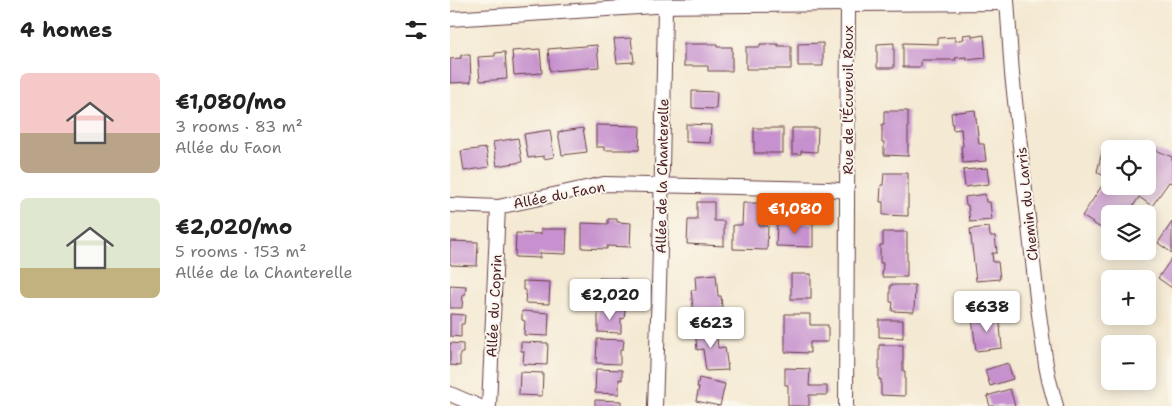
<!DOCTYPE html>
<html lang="en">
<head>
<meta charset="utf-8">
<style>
  body { margin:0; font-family:"Shantell Sans",sans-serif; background:#f2f2f2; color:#222; height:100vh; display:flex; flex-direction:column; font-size:19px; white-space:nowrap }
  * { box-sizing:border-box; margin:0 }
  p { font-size:16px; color:#767676 }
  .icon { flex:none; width:28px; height:28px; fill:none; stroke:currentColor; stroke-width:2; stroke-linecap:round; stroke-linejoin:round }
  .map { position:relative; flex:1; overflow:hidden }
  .side { display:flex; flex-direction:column; background:#fff; width:450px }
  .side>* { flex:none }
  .fabs { position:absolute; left:651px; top:140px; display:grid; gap:10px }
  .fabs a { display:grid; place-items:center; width:55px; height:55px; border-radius:8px; background:#fff; box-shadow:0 2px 12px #0003; font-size:25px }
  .price { position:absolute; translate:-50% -42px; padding:0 11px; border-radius:5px; background:#fff; color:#222; font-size:16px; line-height:32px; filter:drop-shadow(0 1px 2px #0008) }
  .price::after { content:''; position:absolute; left:50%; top:30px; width:15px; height:11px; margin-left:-8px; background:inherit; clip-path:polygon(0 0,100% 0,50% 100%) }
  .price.current { background:#ea580c; color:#fff }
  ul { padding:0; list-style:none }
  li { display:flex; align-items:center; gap:15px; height:125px; padding:0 20px }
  li span { display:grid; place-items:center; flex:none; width:140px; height:100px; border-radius:8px; color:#555 }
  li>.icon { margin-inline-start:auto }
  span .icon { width:60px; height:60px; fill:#fffc; stroke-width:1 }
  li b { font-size:21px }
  h2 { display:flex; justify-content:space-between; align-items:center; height:60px; padding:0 20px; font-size:21px }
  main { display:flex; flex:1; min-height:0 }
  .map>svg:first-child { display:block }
  .building { fill:#c691ce }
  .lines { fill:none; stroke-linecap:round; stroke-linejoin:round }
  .street-casing { stroke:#643d44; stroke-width:16 }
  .street { stroke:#fff; stroke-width:14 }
  .labels { text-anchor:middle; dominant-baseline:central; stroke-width:4; stroke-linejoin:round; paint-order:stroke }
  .street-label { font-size:14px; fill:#4a1f2b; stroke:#fbf7ec }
</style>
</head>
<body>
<main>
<section class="side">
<h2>4 homes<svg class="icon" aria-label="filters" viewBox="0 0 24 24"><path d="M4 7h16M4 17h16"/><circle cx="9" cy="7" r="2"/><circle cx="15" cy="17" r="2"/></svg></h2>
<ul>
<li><span style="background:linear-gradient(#f6c9c9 60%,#b9a48a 0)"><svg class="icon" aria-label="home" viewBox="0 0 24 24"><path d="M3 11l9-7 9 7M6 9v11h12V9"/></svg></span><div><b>€1,080/mo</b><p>3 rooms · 83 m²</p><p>Allée du Faon</p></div></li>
<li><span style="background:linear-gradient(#dfe7d0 70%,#c2b280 0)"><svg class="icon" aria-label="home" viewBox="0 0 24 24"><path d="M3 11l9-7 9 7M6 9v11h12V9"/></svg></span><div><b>€2,020/mo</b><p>5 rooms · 153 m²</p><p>Allée de la Chanterelle</p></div></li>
</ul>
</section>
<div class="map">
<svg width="722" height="406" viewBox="0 0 722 406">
  <rect width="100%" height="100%" fill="#fbf7ec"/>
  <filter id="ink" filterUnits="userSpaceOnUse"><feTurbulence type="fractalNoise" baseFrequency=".02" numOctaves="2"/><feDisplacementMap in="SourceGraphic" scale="10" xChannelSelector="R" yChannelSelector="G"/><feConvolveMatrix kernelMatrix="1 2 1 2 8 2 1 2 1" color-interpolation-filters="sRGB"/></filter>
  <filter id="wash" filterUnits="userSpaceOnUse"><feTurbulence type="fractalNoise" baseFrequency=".0096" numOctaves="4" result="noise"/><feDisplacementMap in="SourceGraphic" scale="20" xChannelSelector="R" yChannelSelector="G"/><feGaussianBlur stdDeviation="1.12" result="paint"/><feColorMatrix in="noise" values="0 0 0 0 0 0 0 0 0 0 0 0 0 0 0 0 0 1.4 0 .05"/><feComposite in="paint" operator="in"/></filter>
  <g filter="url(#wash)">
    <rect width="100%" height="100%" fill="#f4e9d2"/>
    <g id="blocks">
      <g class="building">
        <path d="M522 34V37L534 35 536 58 516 60V57L505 58 506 60H471V67H453V43L488 44V38L505 37V41L514 39 513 35Z"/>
        <path d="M181 38 184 62 167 63 164 39Z"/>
        <path d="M373 43V66H348V44Z"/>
        <path d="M444 43V68H427V44Z"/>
        <path d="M234 44H267V47H282V71H258V66H234Z"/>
        <path d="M310 44H328V46H341V69H296V47H310Z"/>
        <path d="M147 45 149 67 100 71 98 49Z"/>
        <path d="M90 49 92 73 64 75 62 51Z"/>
        <path d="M55 52 57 79 30 81 28 57 45 56V53Z"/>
        <path d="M11 55H20L21 82 0 83V59L11 58Z"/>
        <path d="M242 91 267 92 266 109 242 108Z"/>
        <path d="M525 110 529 144H534L536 161 513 163 511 147 513 146 511 129 503 130 501 113Z"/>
        <path d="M434 111H458V156L434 155V142H432V124H434Z"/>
        <path d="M236 124 261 125 260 143 236 142Z"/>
        <path d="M146 125 190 126 189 150H154V147H146Z"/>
        <path d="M133 128 137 152 112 155 108 132Z"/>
        <rect x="304" y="128" width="29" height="25"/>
        <path d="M342 128H368L367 152 351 151V154H342Z"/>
        <path d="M100 130 104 157 94 159V156L78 158 74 134Z"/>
        <path d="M68 138 72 162 47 166 43 142Z"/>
        <path d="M692 144 722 157V183L719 182 702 206 689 197 678 214H660V234L632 216 657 178 647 172 653 148 660 149V186H698V149H691Z"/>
        <path d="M36 148 39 167 14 171 11 151Z"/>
        <path d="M537 168 539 184 515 187 513 170Z"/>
        <path d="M434 173H458V216L433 215V202H430L431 185H433Z"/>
        <path d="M535 194 536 202H540L542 220 520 222 518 205H516L515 197Z"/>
        <path d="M247 202H264V221H274V246L237 244 238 220H247Z"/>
        <path d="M293 203H309V226H318L317 250 283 249V225H292Z"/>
        <path d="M338 204H355L354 220 338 219Z"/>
        <path d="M158 219H167V222L181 223 180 247 157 246V249L132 248V223L158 224Z"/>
        <path d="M327 222 363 223V247L326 246Z"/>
        <path d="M722 222V253L708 243Z"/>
        <path d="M539 227 540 236H545L547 253H542L543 262H548L550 279 526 281 520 229Z"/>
        <path d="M91 229H117L116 254 90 253V258L65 257 66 233 91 234Z"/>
        <path d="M433 232H457V277H432L433 263H430V245H433Z"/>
        <path d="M0 241 28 242 27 266 1 265V264H0Z"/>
        <path d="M722 258V288L708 278Z"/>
        <path d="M266 274 268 296H271L273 318 247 321 246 314 244 315 241 290H246L245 276Z"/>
        <rect x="341" y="274" width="20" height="25"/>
        <path d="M149 278 176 279 175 287H173L172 301 149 300Z"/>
        <path d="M73 281 100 282 99 304 75 303 76 290H73Z"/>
        <path d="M0 285 16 286 15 295H13L12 308H0Z"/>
        <path d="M440 285H465L464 312 442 311 443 302H440Z"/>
        <path d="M148 309 175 310 174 319 171 318V333L148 332Z"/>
        <path d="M72 311 99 313 98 336 74 335 75 321 72 320Z"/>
        <path d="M0 314 15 315 14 324H11V337L0 336Z"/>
        <path d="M335 314H360V325H378V342H360V353L335 352Z"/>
        <path d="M549 315 552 348 526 351 522 318Z"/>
        <path d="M429 320H453V338L429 337Z"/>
        <path d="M266 326 268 348 275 347 278 370 256 371 253 349 247 350 245 328Z"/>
        <path d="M147 339 174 340 173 349H170V364L146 363Z"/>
        <path d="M71 342 98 343 97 365 73 364 74 351H71Z"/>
        <path d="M0 343 13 344V353H10V366L0 365Z"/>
        <path d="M429 345H453V371H455V396L431 395V379L429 380Z"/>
        <path d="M558 363 563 379 540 386 535 370Z"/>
        <path d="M335 368 360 369 359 386H377V395H359V406H338V385H335Z"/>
        <path d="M146 369 172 370V380L169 379V394L145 393Z"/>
        <path d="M70 372 93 373 92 396 69 395Z"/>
        <path d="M249 378 275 384 270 406 246 401 249 387H247Z"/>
        <path d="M560 389 565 406H540L537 396Z"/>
        <path d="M145 400 171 401V406H145Z"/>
      </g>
    </g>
  </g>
  <g filter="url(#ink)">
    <use href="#blocks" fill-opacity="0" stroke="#643d44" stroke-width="1"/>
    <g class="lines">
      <defs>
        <g id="street">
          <path d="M557 0 562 74 588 307 596 365 599 380 606 406"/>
          <path d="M0 19 204 6 398 4 557 3"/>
          <path d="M0 205 48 207 154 184 378 189 397 191"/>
          <path d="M0 394 28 406"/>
          <path d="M39 406 48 207"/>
          <path d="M205 406C210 273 213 139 215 6"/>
          <path d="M396 406 398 4"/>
        </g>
      </defs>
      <use href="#street" class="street-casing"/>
      <use href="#street" class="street"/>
    </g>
  </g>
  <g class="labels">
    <g class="street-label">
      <text transform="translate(398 100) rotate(-90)">Rue de l'Écureuil Roux</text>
      <text transform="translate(212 176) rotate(-89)">Allée de la Chanterelle</text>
      <text transform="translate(109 195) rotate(-11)">Allée du Faon</text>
      <text transform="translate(577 204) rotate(-96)">Chemin du Larris</text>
      <text transform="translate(44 306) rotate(-87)">Allée du Coprin</text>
    </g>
  </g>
</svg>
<div class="fabs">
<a><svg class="icon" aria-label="locate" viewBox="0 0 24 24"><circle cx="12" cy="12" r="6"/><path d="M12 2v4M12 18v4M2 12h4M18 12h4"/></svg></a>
<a><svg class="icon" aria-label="layers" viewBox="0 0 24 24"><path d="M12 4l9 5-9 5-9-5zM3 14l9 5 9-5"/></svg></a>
<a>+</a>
<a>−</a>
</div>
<b class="price current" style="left:345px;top:235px">€1,080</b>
<b class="price" style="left:160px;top:321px">€2,020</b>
<b class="price" style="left:537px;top:333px">€638</b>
<b class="price" style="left:261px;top:349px">€623</b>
</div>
</main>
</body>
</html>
